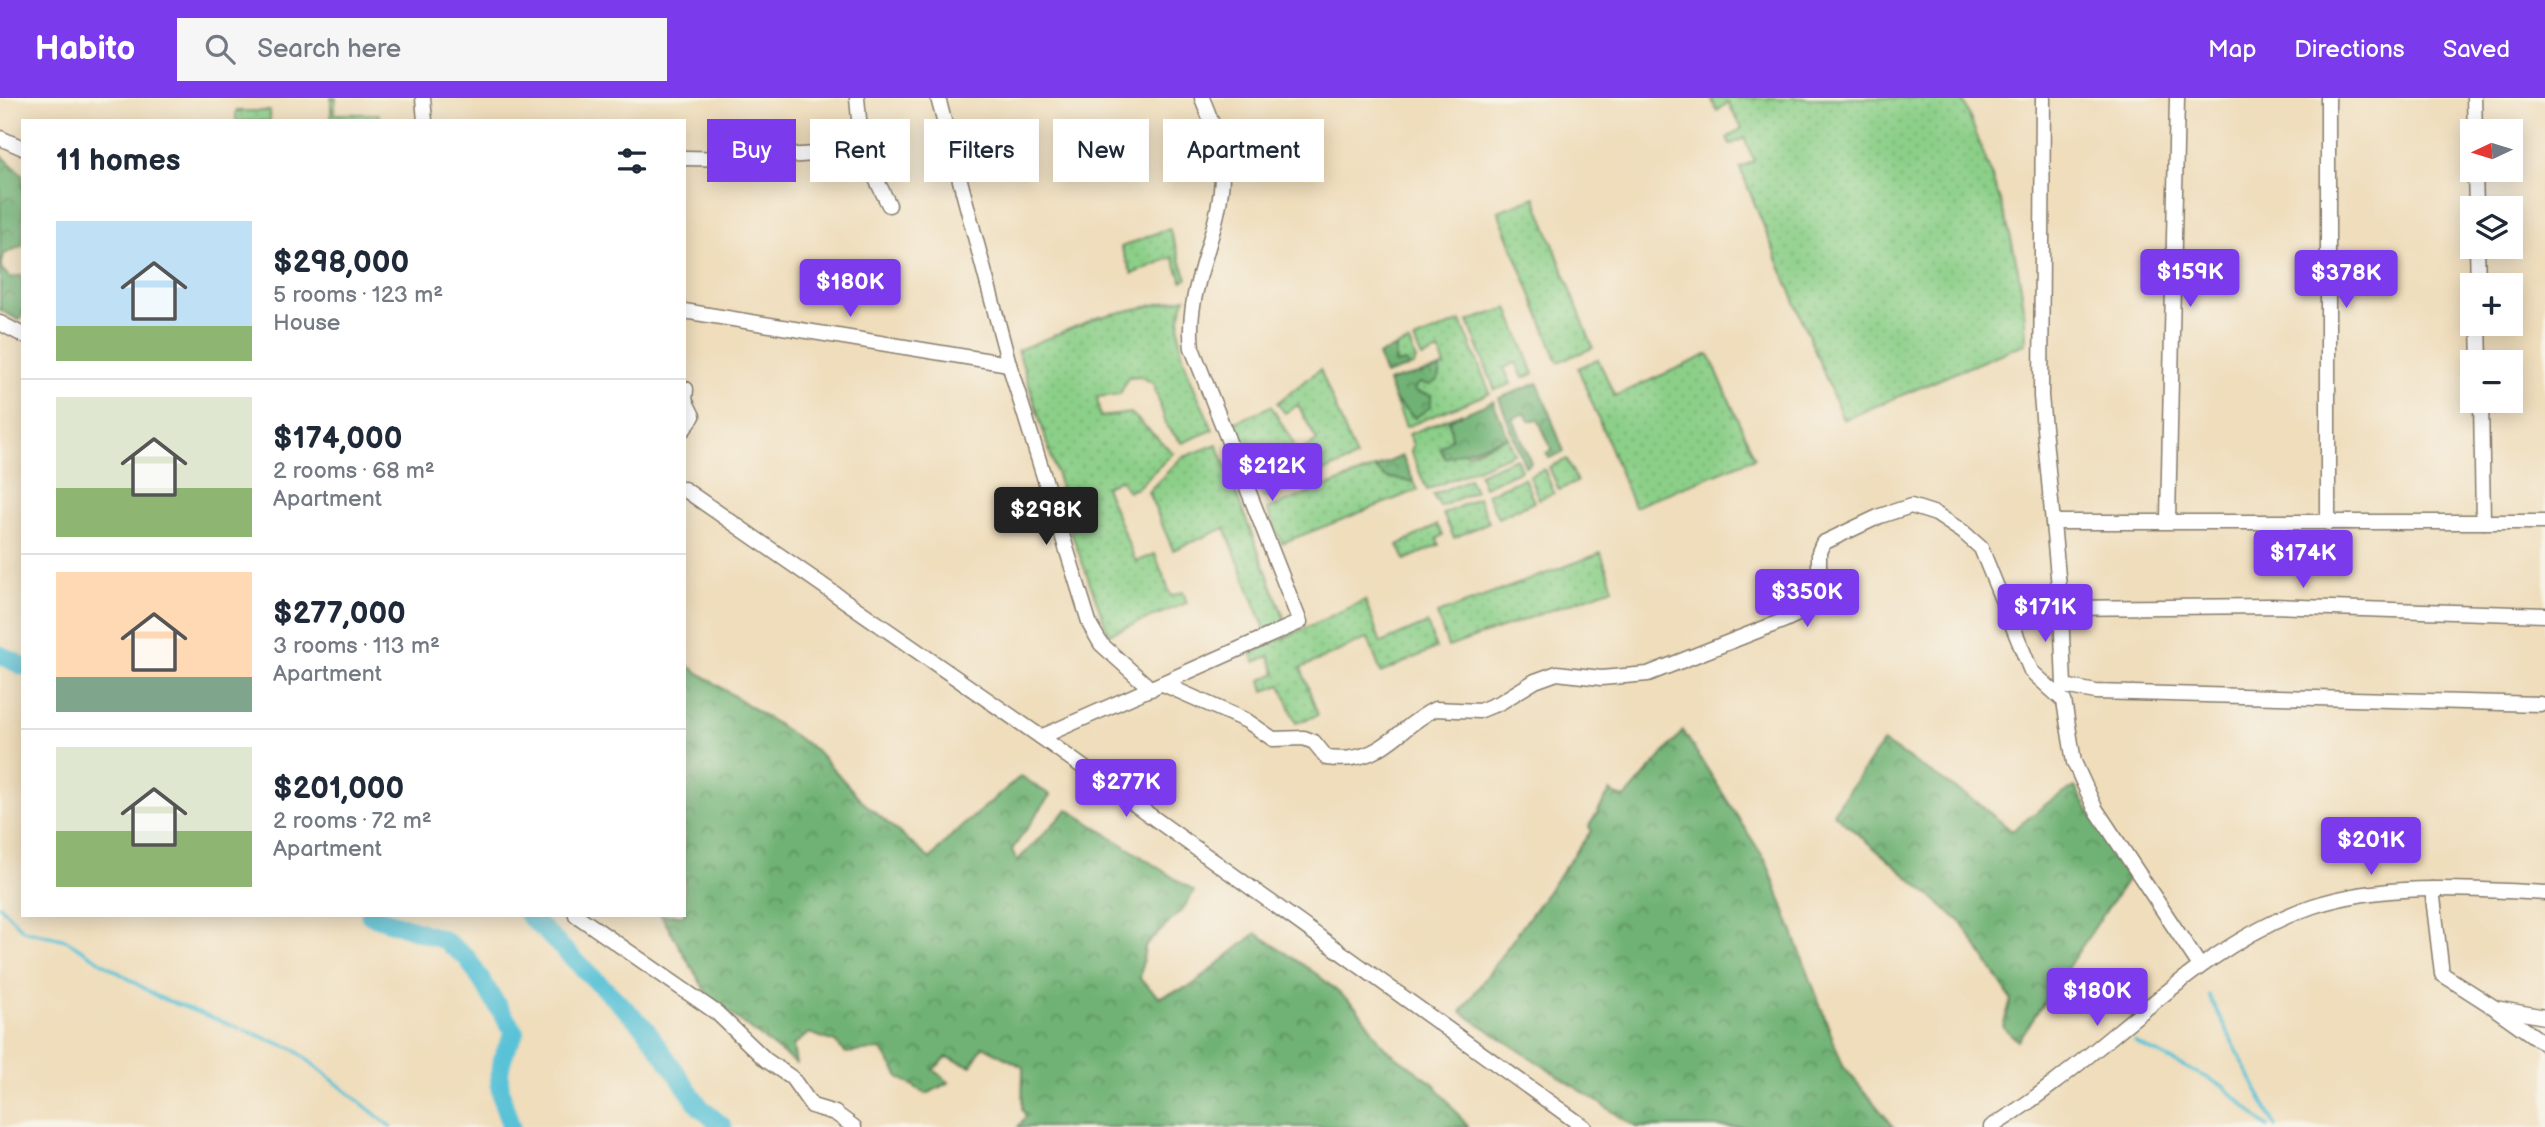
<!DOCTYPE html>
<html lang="en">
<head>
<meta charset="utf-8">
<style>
  body { margin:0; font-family:"Balsamiq Sans",sans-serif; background:#f6f6f7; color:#1f2937; height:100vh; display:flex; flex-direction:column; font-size:26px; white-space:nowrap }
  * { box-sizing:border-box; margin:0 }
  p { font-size:23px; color:#747a83 }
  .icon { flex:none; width:38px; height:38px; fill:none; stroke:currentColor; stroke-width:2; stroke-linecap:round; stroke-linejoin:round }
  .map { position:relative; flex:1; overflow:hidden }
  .drawer { position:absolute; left:21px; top:21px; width:665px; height:798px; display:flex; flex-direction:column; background:#fff; border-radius:0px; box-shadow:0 4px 18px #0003 }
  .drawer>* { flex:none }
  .banner { position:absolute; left:707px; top:21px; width:665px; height:63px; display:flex; gap:14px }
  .needle { width:46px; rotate:266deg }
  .buttons { position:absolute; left:2460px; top:21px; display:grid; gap:14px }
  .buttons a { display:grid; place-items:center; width:63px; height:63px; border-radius:0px; background:#fff; box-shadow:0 4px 18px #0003; font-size:35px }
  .price { position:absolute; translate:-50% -60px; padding:0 16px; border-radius:7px; background:#7c3aed; color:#fff; font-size:23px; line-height:46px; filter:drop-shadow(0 2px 4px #0008) }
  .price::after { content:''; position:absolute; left:50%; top:42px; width:21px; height:16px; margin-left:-10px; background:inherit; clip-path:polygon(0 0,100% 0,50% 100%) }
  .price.current { background:#222; color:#fff }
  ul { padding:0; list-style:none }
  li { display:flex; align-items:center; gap:21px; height:175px; padding:0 35px }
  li+li { border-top:2px solid #e0e1e3 }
  li span { display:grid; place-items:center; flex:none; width:196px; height:140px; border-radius:0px; color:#555 }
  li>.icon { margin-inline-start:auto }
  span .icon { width:84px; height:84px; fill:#fffc; stroke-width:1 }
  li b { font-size:30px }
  h2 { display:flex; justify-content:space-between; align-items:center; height:84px; padding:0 35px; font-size:30px }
  .pill { padding:0 24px; border-radius:0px; background:#fff; box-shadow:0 4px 18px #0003; font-size:24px; line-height:63px }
  .pill.current { background:#7c3aed; color:#fff }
  header { display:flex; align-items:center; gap:42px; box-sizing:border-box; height:98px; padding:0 35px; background:#7c3aed; color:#fff }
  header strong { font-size:33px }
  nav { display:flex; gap:38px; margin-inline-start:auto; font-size:24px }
  .search { width:490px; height:63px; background:#f6f6f7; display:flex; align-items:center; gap:18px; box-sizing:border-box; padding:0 24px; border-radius:0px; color:#747a83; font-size:26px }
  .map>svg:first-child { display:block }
  .grass { fill:url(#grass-dots); stroke:#547652; stroke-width:2 }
  .forest { fill:url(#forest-crowns); stroke:#466748; stroke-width:2 }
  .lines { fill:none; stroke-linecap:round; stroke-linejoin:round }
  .stream { stroke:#5ac2d7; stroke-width:3.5 }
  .river { stroke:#5ac2d7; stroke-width:19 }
  .minor-casing { stroke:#867c6c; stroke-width:17 }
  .minor { stroke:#fff; stroke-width:14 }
</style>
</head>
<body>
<header>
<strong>Habito</strong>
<div class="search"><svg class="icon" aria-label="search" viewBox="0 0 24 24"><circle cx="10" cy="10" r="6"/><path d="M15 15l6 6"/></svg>Search here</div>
<nav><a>Map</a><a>Directions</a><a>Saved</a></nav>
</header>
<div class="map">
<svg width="2545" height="1029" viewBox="0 0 2545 1029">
  <defs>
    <pattern id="grass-dots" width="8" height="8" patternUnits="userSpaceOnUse" patternTransform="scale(1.75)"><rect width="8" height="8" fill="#8bcf88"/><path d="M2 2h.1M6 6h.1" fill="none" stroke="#77b175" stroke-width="1.8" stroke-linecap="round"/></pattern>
    <pattern id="forest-crowns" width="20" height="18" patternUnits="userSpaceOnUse" patternTransform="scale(1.75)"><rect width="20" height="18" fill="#70b274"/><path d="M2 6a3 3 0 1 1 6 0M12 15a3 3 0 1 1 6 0" fill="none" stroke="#5b905e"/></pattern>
  </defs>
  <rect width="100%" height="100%" fill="#f7f3e8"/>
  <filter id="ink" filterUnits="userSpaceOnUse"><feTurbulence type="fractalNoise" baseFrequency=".0143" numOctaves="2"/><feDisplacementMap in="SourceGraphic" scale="14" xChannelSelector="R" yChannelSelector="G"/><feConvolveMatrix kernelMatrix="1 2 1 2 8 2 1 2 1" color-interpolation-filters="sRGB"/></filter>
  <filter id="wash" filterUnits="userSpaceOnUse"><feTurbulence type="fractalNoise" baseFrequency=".00686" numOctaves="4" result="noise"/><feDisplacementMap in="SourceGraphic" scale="28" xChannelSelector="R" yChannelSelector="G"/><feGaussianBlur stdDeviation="1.57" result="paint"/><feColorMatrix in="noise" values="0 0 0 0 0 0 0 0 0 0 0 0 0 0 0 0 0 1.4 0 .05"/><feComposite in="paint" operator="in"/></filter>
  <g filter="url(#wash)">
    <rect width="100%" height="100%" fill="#efddbb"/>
    <g class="grass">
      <path d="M331 0H336L334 16H379V19L375 23H331Z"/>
      <path d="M1711 0H1962C1993 77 2025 161 2026 245L1843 322 1740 70 1754 63 1744 40 1730 47 1727 40 1742 30 1728 5 1717 13Z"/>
      <rect x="236" y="13" width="34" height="10"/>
      <path d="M1535 99 1593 250 1558 264 1498 113Z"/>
      <path d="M1169 130 1187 181 1182 183 1173 159 1132 176 1121 149Z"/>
      <path d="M1186 200C1165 242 1197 293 1213 332L1182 345 1167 329 1153 285 1139 278 1128 279 1120 296 1097 299 1100 319 1131 315 1173 355 1137 390 1128 394 1120 381 1105 389 1136 464 1155 456 1171 498 1183 494 1187 505 1109 536 1056 394 1061 390 1018 252 1099 219Z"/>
      <path d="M1508 210 1534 276 1523 280 1516 264 1504 270 1511 286 1495 292 1468 223Z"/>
      <path d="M1461 223 1490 295 1406 329 1395 302 1415 320 1431 298 1416 294 1415 289 1420 285 1438 282 1440 270 1445 268 1439 253 1422 260 1414 242Z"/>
      <path d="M1409 244 1416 262 1413 268 1409 269 1406 264 1395 267 1396 249Z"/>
      <path d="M1709 256 1755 360 1634 409 1578 270 1598 261 1615 298Z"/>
      <path d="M1320 271 1356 360 1277 394 1297 355 1317 343 1298 307 1285 315 1277 305Z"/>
      <path d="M1271 308 1294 346 1268 399 1263 400 1233 325Z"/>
      <path d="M1462 315 1449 322 1452 340 1449 345 1467 356 1508 339 1514 355 1427 392 1411 354 1413 347 1409 336Z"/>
      <path d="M1217 346 1285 522 1283 526 1266 534 1225 430 1173 452 1148 394 1181 360Z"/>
      <path d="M1516 360 1521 372 1484 389 1479 376Z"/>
      <path d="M1567 361 1577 384 1559 392 1549 369Z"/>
      <path d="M1375 370 1385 379 1414 384 1418 392 1282 445 1267 411Z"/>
      <path d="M1544 371 1554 395 1539 401 1529 378Z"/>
      <path d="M1524 380 1534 404 1498 420 1487 396Z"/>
      <path d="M1469 381 1475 393 1440 409 1433 397Z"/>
      <path d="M1478 400 1489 424 1454 440 1443 416Z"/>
      <path d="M1437 427 1443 437 1437 441 1439 447 1405 462 1398 447Z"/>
      <path d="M1601 455 1613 490 1448 549 1437 516Z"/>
      <path d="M1365 502 1381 545 1427 525 1436 550 1381 575 1368 540 1301 570 1318 617 1296 625 1281 587 1264 593 1261 582 1276 575 1269 558 1255 564 1251 555Z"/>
    </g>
    <g class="forest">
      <path d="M0 56 23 77V147L4 156 1 170 10 180 23 177V217L19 222 0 212Z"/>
      <path d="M1396 249 1395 266 1406 264 1409 269 1385 277 1378 257Z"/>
      <path d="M1440 270 1438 282 1430 287 1420 285 1415 289 1416 294 1431 297V308L1415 320 1395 302 1388 284C1407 277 1422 277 1440 270Z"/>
      <path d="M1538 285 1564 354 1549 360 1546 355 1552 352 1538 321 1529 323 1525 315 1513 320 1531 365 1525 368 1499 300Z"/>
      <path d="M1493 303 1508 339 1445 360 1440 350 1452 340 1449 322Z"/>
      <path d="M1402 358 1414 384 1385 379 1375 370Z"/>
      <path d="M684 565 816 652 863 704 930 761 952 737 1021 678 1050 697 1012 752 1017 763 1068 711 1194 793 1183 811 1145 848 1140 881 1159 899 1191 888 1256 835 1318 877 1357 910 1385 950 1435 987 1468 1029H1018L1026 1018 1022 1012 1023 969 983 948 971 968 947 959 933 972 949 984 927 996 900 980 881 951 846 955 835 944 809 935 793 948 796 966 709 899 661 817H684Z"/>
      <path d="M1683 633 1767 765 1843 968 1894 1029H1636L1461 914 1591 733 1589 728 1610 693 1623 700 1627 698Z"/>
      <path d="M1883 644 1978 705 2012 733 2050 703 2075 689 2128 780 2018 943 2003 929 2011 901 1961 824 1833 715Z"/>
    </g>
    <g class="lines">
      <g class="stream">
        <path d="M0 808 23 832 66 842 158 899 294 951 391 1029"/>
        <path d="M2209 898 2276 1029"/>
        <path d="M2135 944 2223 988 2268 1029"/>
      </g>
      <g class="river">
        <path d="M0 557 23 568"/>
        <path d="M370 817 444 842 467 860 515 935C492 971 498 990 511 1029"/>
        <path d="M528 817 645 930 700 1009 723 1029"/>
      </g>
    </g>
  </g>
  <g filter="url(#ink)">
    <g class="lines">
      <defs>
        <g id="minor">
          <path d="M423 0 425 23"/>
          <path d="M857 0 862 53 889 107"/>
          <path d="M938 0 1009 266 1090 527 1101 546 1151 591"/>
          <path d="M2043 0 2041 298 2061 510 2064 588 2096 594 2540 606"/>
          <path d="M2328 0V425"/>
          <path d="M2474 0 2475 33"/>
          <path d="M0 40 23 50"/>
          <path d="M684 60 739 61 862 53"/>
          <path d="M2475 72 2476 110"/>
          <path d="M2477 149 2478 187"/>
          <path d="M684 213 1009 266"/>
          <path d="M0 225 23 237"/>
          <path d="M2479 226 2480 264"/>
          <path d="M2481 303 2483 424"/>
          <path d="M684 331 693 318 685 302 686 291"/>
          <path d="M684 391 1041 639 1584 1029"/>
          <path d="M2168 422 2177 0"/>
          <path d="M2054 424H2545"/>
          <path d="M2061 510 2272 508 2545 517"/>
          <path d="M1163 586 1247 623 1273 641 1304 640 1314 644 1327 660C1382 667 1395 631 1435 611L1479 613 1501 604 1535 583 1557 575 1601 580 1648 576 1785 522 1804 513 1819 497V454L1823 445 1880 418 1911 408 1936 416 1963 434 1981 450 2031 573 2064 603 2074 664 2095 710 2200 868"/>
          <path d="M1041 639 1300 524 1192 250C1184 189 1223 133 1222 73 1221 47 1212 24 1202 0"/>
          <path d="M2432 791 2442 876 2495 910 2545 919"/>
          <path d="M576 817 717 915 766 962 792 980 812 1008 835 1015 854 1029"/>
          <path d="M2497 912 2545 946"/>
          <path d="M1991 1029C2100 963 2192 849 2313 808 2387 784 2469 791 2545 795"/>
        </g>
      </defs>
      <use href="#minor" class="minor-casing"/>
      <use href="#minor" class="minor"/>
    </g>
  </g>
</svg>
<div class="buttons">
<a><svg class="needle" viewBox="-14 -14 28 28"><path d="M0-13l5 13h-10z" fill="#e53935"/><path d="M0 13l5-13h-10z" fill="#747a83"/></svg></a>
<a><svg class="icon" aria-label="layers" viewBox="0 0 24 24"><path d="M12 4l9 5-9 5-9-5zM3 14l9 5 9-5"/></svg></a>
<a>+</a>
<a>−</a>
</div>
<b class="price" style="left:2190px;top:211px">$159K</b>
<b class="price" style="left:2346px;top:212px">$378K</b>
<b class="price" style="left:850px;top:221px">$180K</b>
<b class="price" style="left:1272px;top:405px">$212K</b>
<b class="price current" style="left:1046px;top:449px">$298K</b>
<b class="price" style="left:2303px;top:492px">$174K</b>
<b class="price" style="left:1807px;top:531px">$350K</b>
<b class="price" style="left:2045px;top:546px">$171K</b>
<b class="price" style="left:1126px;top:721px">$277K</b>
<b class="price" style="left:2371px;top:779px">$201K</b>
<b class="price" style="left:2097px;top:930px">$180K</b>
<div class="banner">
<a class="pill current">Buy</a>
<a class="pill">Rent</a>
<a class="pill">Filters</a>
<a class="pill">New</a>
<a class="pill">Apartment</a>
</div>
<section class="drawer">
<h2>11 homes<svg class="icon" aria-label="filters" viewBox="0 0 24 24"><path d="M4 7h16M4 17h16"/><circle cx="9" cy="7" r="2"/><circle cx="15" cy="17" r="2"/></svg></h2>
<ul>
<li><span style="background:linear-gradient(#bfe0f5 75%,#8fb573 0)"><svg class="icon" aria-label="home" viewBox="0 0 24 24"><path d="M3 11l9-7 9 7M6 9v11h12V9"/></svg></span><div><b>$298,000</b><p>5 rooms · 123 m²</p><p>House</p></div></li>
<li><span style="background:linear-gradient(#dfe7d0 65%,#8fb573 0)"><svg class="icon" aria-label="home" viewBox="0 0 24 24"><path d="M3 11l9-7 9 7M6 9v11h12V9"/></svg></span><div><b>$174,000</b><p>2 rooms · 68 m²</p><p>Apartment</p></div></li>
<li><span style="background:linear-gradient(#ffd9b3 75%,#7fa58c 0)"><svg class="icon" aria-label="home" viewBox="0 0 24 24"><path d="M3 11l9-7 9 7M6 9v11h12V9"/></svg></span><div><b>$277,000</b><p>3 rooms · 113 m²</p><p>Apartment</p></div></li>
<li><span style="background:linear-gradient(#dfe7d0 60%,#8fb573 0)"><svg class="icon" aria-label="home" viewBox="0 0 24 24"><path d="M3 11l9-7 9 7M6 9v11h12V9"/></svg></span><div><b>$201,000</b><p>2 rooms · 72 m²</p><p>Apartment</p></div></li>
</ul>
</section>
</div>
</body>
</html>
